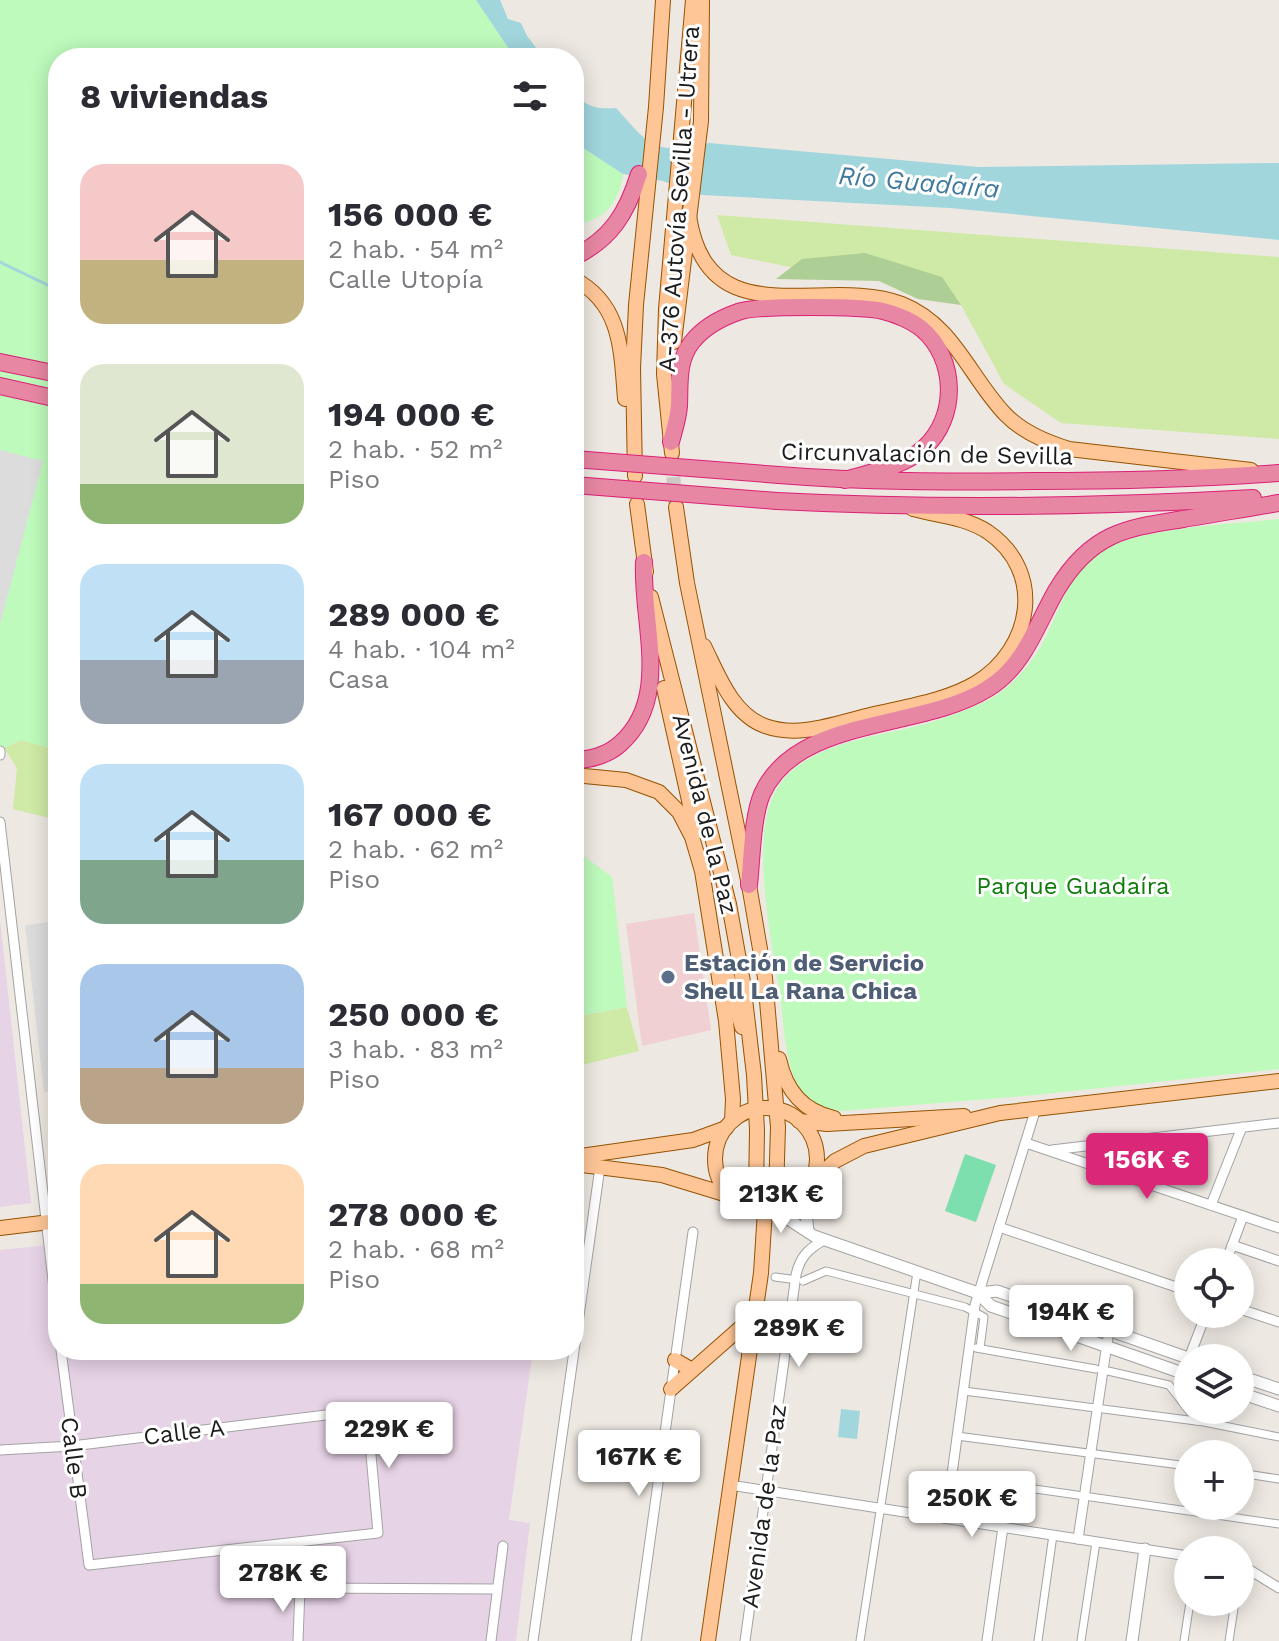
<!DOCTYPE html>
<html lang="es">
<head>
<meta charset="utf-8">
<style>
  body { margin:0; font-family:"Work Sans",sans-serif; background:#f7f7f7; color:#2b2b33; height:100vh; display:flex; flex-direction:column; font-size:30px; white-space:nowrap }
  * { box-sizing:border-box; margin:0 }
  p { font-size:26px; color:#7c7c81 }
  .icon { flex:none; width:44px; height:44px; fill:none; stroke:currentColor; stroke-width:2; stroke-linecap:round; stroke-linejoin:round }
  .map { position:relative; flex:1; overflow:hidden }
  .drawer { position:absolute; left:48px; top:48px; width:536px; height:1312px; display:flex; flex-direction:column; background:#fff; border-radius:32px; box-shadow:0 4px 20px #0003 }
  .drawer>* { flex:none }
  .fabs { position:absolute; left:1174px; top:1248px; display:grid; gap:16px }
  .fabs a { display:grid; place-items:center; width:80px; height:80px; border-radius:50%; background:#fff; box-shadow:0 4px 20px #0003; font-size:40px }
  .price { position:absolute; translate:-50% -68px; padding:0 18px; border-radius:8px; background:#fff; color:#222; font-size:26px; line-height:52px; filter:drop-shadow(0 2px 4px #0008) }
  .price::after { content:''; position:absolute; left:50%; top:48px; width:24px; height:18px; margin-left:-12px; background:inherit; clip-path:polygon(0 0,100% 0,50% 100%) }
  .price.current { background:#db2777; color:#fff }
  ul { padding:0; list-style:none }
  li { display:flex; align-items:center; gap:24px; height:200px; padding:0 32px }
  li span { display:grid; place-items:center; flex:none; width:224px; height:160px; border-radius:24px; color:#555 }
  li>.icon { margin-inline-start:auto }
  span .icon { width:96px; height:96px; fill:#fffc; stroke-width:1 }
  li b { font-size:34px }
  h2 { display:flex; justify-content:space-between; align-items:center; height:96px; padding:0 32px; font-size:34px }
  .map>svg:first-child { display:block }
  .commercial { fill:#f0d0d2 }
  .industrial { fill:#e7d3e6 }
  .grass { fill:#cfeaa6 }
  .forest { fill:#adce95 }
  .park { fill:#befabc }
  .pitch { fill:#7ddfae }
  .parking { fill:#dcdcdc }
  .water { fill:#a1d6dd }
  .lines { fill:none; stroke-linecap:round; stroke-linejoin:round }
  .stream { stroke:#a1d6dd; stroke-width:3 }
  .primary-tunnel { stroke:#cec9c4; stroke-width:14; stroke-dasharray:14 7; stroke-linecap:butt }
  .pedestrian-casing { stroke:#a3a3a3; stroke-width:9 }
  .minor-casing { stroke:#a3a3a3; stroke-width:11 }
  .tertiary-casing { stroke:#a3a3a3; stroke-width:13 }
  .primary-casing { stroke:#955200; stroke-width:16 }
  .motorway-casing { stroke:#db2075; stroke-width:18 }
  .pedestrian { stroke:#fff; stroke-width:7 }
  .minor { stroke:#fff; stroke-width:9 }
  .tertiary { stroke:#fff; stroke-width:11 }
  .primary { stroke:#fec697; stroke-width:14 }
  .motorway { stroke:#e887a4; stroke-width:16 }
  .motorway-bridge-casing { stroke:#db2075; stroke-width:18; stroke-linecap:butt }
  .motorway-bridge { stroke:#e887a4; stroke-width:16 }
  .service-dot { fill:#5c6f8a; stroke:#fff; stroke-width:3 }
  .labels { text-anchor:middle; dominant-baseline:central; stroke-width:6; stroke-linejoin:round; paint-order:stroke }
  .street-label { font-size:24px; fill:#1c1c1c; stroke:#fff }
  .park-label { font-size:24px; fill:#0d7c09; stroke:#fff }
  .service-label { font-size:24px; font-weight:bold; fill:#4e5e75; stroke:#fff; text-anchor:start }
  .water-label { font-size:26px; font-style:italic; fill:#427a9d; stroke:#fff }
</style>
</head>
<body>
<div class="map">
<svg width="1279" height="1641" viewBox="0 0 1279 1641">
  <rect width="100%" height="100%" fill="#eee8e2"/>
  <path class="commercial" d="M694 913 711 1030 642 1046 626 924Z"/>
  <g class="industrial">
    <path d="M0 920 31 1203 0 1207Z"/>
    <path d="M58 1244V1350H533L509 1520 530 1523 516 1641H0V1250Z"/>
  </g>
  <g class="grass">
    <path d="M717 215 1279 257V439L1061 423 1004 384 961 305 885 270 810 271 731 255Z"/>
    <path d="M21 740 58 750V820L13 809 17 768 4 748Z"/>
    <path d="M627 1007 639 1051 574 1067V1010L585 1015Z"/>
  </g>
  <path class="forest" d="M865 253 942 277 961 305 918 299 879 281 776 279 802 259Z"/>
  <g class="park">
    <path d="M0 0H476L515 58H58V750L21 740 0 750Z"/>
    <path d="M574 142 623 174C619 203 603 222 574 224Z"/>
    <path d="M1279 519V1069L1035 1095 841 1111C832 1109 819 1107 812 1102 786 1085 784 1030 781 1001 773 947 747 834 778 787 809 738 890 737 941 719 956 714 972 708 986 701 1008 690 1028 668 1041 646 1061 611 1070 562 1112 545 1162 526 1226 525 1279 519Z"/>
    <path d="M574 849 612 877 627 1007 584 1015 574 1010Z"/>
  </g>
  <path class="pitch" d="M965 1154 996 1165 976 1222 945 1211Z"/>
  <g class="parking">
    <path d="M0 450 43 461 0 625Z"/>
    <path d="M58 921V1090L44 1092 25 925Z"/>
  </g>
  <g class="water">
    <path d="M476 0H500L508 19 521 23 527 36 544 58H515Z"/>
    <path d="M574 93C587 108 598 109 616 108 653 149 653 154 709 143L979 167 1279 163V240L950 208 702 195 663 181 623 174 574 142Z"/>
    <path d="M841 1409 860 1411 857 1439 838 1437Z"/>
  </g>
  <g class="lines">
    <path class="stream" d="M0 262 58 290"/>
    <path class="primary-tunnel" d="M672 456 675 503"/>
    <defs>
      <g id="pedestrian">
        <path d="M775 1277 790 1279"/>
        <path d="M803 1281 826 1271 965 1307 984 1317 980 1348"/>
        <path d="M976 1348 1096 1369"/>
        <path d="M1108 1371 1169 1385 1197 1421"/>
        <path d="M964 1391 1204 1422 1279 1437"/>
        <path d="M957 1436 1188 1466"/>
        <path d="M1240 1473 1279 1479"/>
        <path d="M951 1477 1279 1524"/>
        <path d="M860 1641 917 1272"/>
        <path d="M1038 1641 1053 1535"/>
        <path d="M1081 1641 1096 1542"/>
        <path d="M1184 1641 1190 1602"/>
        <path d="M1229 1641 1235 1602"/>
      </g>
      <g id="minor">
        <path d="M0 755V751"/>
        <path d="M0 822 58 1323"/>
        <path d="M1026 1143 1279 1228"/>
        <path d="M1052 1150 1279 1123"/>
        <path d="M1211 1205 1242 1127"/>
        <path d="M999 1227 1188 1291"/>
        <path d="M1232 1245 1279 1261"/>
        <path d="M1226 1262 1243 1216"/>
        <path d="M1240 1309 1279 1322"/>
        <path d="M1189 1358 1206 1314"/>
        <path d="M0 1450 72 1446 367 1410 378 1533 89 1565 61 1350"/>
        <path d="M730 1485 1188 1556"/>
        <path d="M946 1518 975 1305 1036 1108"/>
        <path d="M1078 1539 1109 1330"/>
        <path d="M1240 1564 1279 1588"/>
        <path d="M298 1641 300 1588 497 1589"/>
        <path d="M491 1641 503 1546"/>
        <path d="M533 1641 600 1167"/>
        <path d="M636 1641 693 1232"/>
        <path d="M745 1641 796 1275C800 1257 808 1249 824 1240"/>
        <path d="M987 1641 1003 1527"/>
      </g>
      <g id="tertiary">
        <path d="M804 1193 808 1232"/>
        <path d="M774 1210 814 1236 834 1243 978 1293 997 1291 1188 1358"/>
        <path d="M978 1293 991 1306 1188 1375"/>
        <path d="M1240 1376 1279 1389"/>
        <path d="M1240 1393 1279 1406"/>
        <path d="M1132 1641 1145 1549"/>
      </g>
      <g id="primary">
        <path d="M689 216C708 340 825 274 902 304 954 325 969 376 1005 414 1022 432 1046 442 1069 449L1251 470"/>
        <path d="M574 279C622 304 621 351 625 399"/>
        <path d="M674 342 701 121 702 1"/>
        <path d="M672 453 664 374 666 309 693 0"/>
        <path d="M635 476 633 368 636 305 656 107 663 0"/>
        <path d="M637 504 646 572"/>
        <path d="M676 507 687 583 749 885 765 978 778 1127 776 1193 765 1210 761 1273 708 1641"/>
        <path d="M651 597 729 904 743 982 754 1075 757 1130 756 1192 765 1210"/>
        <path d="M704 646C718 674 732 714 765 726 798 738 834 724 866 716 902 707 944 702 976 683 1032 649 1046 572 988 532 965 517 939 516 913 509"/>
        <path d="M664 688 696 832"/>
        <path d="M574 775 626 780 659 792 679 812 692 837 702 871 726 1021 733 1099 732 1121"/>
        <path d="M724 966 742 1027"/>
        <path d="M779 1059C786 1091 803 1111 834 1118"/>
        <circle cx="766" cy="1159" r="51"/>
        <path d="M799 1121 827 1124 964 1116"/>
        <path d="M574 1157 693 1140 726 1128"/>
        <path d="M574 1164 662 1175 731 1196"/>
        <path d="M810 1185 835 1161 864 1146 1000 1113 1279 1081"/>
        <path d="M0 1228 58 1221"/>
        <path d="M675 1360 692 1370"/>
        <path d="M671 1389 755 1315"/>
      </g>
      <g id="motorway">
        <path d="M574 257C611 239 627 213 639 174"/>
        <path d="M0 362 58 374"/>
        <path d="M0 386 58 399"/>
        <path d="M671 442C674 430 678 419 679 406 680 384 677 361 692 342 703 328 721 318 738 312 756 305 863 306 883 311 896 314 912 321 922 329 957 359 958 417 924 448 903 467 871 472 845 480"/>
        <path d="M779 475C865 482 949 482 1035 481 1116 481 1198 479 1279 473"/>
        <path d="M777 501C935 509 1096 507 1253 498"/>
        <path d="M574 760C590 760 608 755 620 744 672 698 641 623 644 562"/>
        <path d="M749 885C752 858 752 818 762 794 797 716 922 730 987 689 1024 667 1036 626 1056 591 1069 569 1088 547 1112 536 1134 526 1159 523 1183 519 1215 514 1247 508 1279 503"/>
      </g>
    </defs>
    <use href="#pedestrian" class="pedestrian-casing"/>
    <use href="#minor" class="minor-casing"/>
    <use href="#tertiary" class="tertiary-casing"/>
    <use href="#primary" class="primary-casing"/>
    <use href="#motorway" class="motorway-casing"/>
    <use href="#pedestrian" class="pedestrian"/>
    <use href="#minor" class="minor"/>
    <use href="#tertiary" class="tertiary"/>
    <use href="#primary" class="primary"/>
    <use href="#motorway" class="motorway"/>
    <defs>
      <g id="motorway-bridge">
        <path d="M574 459 779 475"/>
        <path d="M574 485 777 501"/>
      </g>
    </defs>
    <use href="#motorway-bridge" class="motorway-bridge-casing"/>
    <use href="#motorway-bridge" class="motorway-bridge"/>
  </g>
  <circle class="service-dot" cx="668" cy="977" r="8"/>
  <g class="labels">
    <g class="street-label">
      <text transform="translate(679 199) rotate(-86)">A-376 Autovía Sevilla - Utrera</text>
      <text transform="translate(927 454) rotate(1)">Circunvalación de Sevilla</text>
      <text transform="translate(705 814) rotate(76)">Avenida de la Paz</text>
      <text transform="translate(184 1432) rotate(-7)">Calle A</text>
      <text transform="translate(74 1458) rotate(83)">Calle B</text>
      <text transform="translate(764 1506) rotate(-82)">Avenida de la Paz</text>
    </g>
    <g class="park-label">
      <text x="1073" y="886">Parque Guadaíra</text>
    </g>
    <g class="service-label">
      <text x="684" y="963">Estación de Servicio<tspan x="684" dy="28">Shell La Rana Chica</tspan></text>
    </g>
    <g class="water-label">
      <text transform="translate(919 182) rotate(5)">Río Guadaíra</text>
    </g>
  </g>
</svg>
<div class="fabs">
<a><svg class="icon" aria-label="locate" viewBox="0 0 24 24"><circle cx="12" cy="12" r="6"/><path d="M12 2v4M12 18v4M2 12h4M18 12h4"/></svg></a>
<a><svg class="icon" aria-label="layers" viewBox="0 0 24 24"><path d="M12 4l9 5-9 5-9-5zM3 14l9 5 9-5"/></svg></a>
<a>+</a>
<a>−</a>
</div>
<b class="price current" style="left:1147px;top:1201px">156K €</b>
<b class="price" style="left:781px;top:1235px">213K €</b>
<b class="price" style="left:1071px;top:1353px">194K €</b>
<b class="price" style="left:799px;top:1369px">289K €</b>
<b class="price" style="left:389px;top:1470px">229K €</b>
<b class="price" style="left:639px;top:1498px">167K €</b>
<b class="price" style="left:972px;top:1539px">250K €</b>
<b class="price" style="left:283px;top:1614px">278K €</b>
<section class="drawer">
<h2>8 viviendas<svg class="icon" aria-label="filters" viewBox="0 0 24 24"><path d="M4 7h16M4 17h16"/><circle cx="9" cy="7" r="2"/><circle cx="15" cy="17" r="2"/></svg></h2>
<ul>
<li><span style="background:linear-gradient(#f6c9c9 60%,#c2b280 0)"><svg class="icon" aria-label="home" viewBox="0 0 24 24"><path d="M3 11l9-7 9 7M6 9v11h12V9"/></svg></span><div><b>156 000 €</b><p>2 hab. · 54 m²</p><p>Calle Utopía</p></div></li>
<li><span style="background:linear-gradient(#dfe7d0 75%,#8fb573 0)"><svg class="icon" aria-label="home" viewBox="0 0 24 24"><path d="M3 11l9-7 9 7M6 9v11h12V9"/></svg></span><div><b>194 000 €</b><p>2 hab. · 52 m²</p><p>Piso</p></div></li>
<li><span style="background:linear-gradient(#bfe0f5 60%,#9aa5b1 0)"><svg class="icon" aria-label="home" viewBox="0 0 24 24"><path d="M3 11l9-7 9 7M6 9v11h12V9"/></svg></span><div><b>289 000 €</b><p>4 hab. · 104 m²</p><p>Casa</p></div></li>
<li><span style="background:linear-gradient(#bfe0f5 60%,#7fa58c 0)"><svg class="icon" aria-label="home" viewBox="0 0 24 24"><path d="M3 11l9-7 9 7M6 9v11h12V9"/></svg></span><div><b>167 000 €</b><p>2 hab. · 62 m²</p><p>Piso</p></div></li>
<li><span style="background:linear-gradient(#a9c7e8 65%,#b9a48a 0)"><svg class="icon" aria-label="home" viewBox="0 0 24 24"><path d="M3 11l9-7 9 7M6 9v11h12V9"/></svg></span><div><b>250 000 €</b><p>3 hab. · 83 m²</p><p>Piso</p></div></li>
<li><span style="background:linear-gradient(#ffd9b3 75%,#8fb573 0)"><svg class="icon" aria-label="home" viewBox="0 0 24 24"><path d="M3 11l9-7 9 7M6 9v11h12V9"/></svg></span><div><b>278 000 €</b><p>2 hab. · 68 m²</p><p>Piso</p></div></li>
</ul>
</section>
</div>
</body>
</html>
